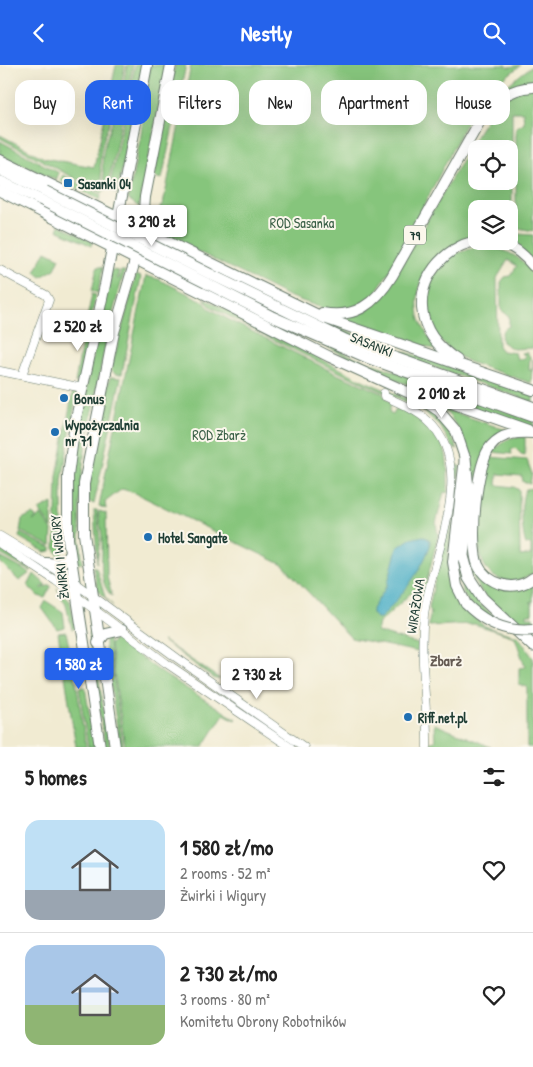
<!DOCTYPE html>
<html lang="en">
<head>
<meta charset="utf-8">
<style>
  body { margin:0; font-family:"Patrick Hand",sans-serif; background:#f6f6f6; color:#222; height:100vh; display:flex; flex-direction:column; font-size:19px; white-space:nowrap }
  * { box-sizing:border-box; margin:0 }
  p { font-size:16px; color:#767676 }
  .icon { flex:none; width:28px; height:28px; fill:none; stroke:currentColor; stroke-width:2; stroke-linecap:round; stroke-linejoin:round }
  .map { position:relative; height:682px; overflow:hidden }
  .drawer { display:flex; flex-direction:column; background:#fff; flex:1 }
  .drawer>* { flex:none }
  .hud { position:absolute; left:15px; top:15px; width:504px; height:45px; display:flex; gap:10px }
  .controls { position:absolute; left:468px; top:75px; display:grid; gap:10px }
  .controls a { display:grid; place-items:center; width:50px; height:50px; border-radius:10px; background:#fff; box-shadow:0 5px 20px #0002; font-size:25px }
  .price { position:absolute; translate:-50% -42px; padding:0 11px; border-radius:5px; background:#fff; color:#222; font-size:16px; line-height:32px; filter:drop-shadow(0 1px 2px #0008) }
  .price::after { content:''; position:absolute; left:50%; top:30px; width:15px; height:11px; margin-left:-8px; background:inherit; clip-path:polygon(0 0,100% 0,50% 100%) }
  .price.selected { background:#2563eb; color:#fff }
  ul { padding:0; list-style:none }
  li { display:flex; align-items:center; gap:15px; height:125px; padding:0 25px }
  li+li { border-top:1px solid #e0e0e0 }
  li span { display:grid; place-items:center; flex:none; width:140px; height:100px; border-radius:15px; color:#555 }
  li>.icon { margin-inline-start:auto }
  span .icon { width:60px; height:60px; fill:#fffc; stroke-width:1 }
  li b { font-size:21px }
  h2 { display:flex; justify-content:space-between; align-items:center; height:60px; padding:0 25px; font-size:21px }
  .pill { padding:0 18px; border-radius:15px; background:#fff; box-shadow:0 5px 20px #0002; font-size:18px; line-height:45px }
  .pill.selected { background:#2563eb; color:#fff }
  header { display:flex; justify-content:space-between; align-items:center; height:65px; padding:0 25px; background:#2563eb; color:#fff; font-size:22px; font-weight:800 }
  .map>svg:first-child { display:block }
  .green { fill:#86c57c; stroke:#528158; fill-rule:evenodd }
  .water { fill:#45acc5; stroke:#32747c }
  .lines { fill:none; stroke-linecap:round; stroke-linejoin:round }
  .minor-casing { stroke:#687a6b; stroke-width:9 }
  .major-casing { stroke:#687a6b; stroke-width:12 }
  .highway-casing { stroke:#687a6b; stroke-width:13 }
  .minor { stroke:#fff; stroke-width:8 }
  .major { stroke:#fff; stroke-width:10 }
  .highway { stroke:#fff; stroke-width:11 }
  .major-bridge-casing { stroke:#687a6b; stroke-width:12; stroke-linecap:butt }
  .major-bridge { stroke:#fff; stroke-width:10 }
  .poi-dot { fill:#1f6fb2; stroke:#fbf7ec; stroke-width:2 }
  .labels { text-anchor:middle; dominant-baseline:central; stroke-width:4; stroke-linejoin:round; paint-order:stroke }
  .shield { fill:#fbf7ec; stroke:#61756b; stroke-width:1 }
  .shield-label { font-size:12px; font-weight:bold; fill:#1f3d34 }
  .poi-label { font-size:14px; font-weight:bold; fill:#1f3d34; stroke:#fbf7ec; text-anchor:start }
  .park-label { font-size:14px; fill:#395f46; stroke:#fbf7ec }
  .street-label { font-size:14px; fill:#1f3d34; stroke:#fbf7ec }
  .neighbourhood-label { font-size:15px; font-weight:bold; fill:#645a52; stroke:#fbf7ec }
</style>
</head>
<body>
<header><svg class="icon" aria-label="back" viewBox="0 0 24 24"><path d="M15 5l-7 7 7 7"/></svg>Nestly<svg class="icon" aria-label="search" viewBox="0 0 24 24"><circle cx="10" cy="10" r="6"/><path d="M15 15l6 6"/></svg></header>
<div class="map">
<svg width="533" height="682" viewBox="0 0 533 682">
  <rect width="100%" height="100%" fill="#fbf7ec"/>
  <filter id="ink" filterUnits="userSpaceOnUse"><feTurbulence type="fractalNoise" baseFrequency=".02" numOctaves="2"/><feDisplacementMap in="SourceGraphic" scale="10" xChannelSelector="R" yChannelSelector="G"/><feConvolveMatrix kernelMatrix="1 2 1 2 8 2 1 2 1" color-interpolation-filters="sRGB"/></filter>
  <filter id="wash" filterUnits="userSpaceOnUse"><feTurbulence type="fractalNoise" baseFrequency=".0096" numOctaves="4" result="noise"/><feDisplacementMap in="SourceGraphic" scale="20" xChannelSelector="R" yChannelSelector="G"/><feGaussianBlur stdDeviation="1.12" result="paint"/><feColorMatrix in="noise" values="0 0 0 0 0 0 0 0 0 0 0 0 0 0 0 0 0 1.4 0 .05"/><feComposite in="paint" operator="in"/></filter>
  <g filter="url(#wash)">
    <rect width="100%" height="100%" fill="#f1ebd2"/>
    <g class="green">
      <path d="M116 0H125C122 14 120 29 115 42 104 74 94 91 105 125L102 128 0 73V70L44 93 94 102Z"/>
      <path d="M127 0H133L107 124C96 89 107 74 118 42 122 28 124 14 127 0Z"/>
      <path d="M135 0H143L117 129 109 124Z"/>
      <path d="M150 0H167L139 142 128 134 141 70Z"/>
      <path d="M175 0H186L179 33 169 31Z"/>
      <path d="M191 0H506L509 2 521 0 484 29 474 42 393 201 373 231 353 244 328 245 288 231 160 168 162 163 160 142 163 140Z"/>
      <path d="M533 0V166L518 163 516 154V62L524 58 523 47H512V155L513 163 518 169 533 170V195L509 176V144H476V173C440 177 411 214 419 251 422 264 431 274 436 285L343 255 366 246 383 232 478 67 492 45 497 49 499 44 491 33ZM476 84H509V116H476Z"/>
      <path d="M168 36 178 37 162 114 154 112Z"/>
      <path d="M0 76 59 108 56 115 0 90Z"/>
      <path d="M63 110 101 130 100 135 60 115Z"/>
      <path d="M59 160 93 177 92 181 57 165Z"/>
      <path d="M481 180C504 185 518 188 533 208V283L513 284 502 277C500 269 502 265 509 261V251L501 245V217L505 212 510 211 517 201 508 195 497 213 498 281 502 286 515 288 517 294 525 293V290L521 288 527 287 530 292 529 305H533V294L531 318 469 297 454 288 437 273 426 245 432 213 452 190Z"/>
      <path d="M46 186 60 193 55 204 41 212 35 207Z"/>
      <path d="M97 202H103L98 228 92 226Z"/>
      <path d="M111 205 119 206 117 213 119 214 121 206H125C113 243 105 280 98 317 85 380 74 433 83 498L77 499C64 397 91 304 111 205Z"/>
      <path d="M136 210 141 212 122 309H115L111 305Z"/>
      <path d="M146 211 158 214 203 236 209 243 233 257 339 310 382 328 391 338 389 348 393 350 396 344C414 340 443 373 446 389 448 403 448 414 448 428L444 427 436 458 438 471 423 531 411 528 379 558 377 567 418 579V587L351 573 283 500 135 428 122 424 105 437 106 444 99 441Z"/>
      <path d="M92 229 96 230 90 259 86 258Z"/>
      <path d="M204 233 358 313 423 341 447 363 458 384 453 383 440 361 420 343 341 308 260 268 210 241Z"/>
      <path d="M292 244 373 276 533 330V337L354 274Z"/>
      <path d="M279 258 352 291 533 356V364L390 313Z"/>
      <path d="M85 261 91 262V265L80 314 75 318Z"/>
      <path d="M110 312 121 313 94 439 88 436 91 401Z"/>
      <path d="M73 325 76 327V332L62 416V493L55 485 57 411Z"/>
      <path d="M442 343 506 365 476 416H473C471 387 463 364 442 343Z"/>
      <path d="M525 372V390L521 389 515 383 511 385 512 389 491 387 510 373Z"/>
      <path d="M453 392H455L457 401H460L448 488 449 511 453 526 470 549 483 560 495 565 518 571 533 593V682H527V622L519 620V603L525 602 515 572 474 559 428 561 431 547 429 543 455 416Z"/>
      <path d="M488 392 527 395 532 409 530 419 523 417 522 411 498 409 497 420 514 422 519 425 520 491 531 490V480L526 479C522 470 519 433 526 424L533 423V508C523 516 513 518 500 514 464 504 482 419 488 392Z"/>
      <path d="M52 438V463L39 445Z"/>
      <path d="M94 445H97L100 476 97 498Z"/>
      <path d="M99 446 106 448 107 512 112 531C97 517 103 492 102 474 102 464 98 456 99 446Z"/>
      <path d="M32 449 36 452 33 456 41 450 52 465 51 481 20 466 22 454Z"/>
      <path d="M472 461 485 515 533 518V537H530L532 538V549H527V552H533V576C510 555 469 527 468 492 468 482 471 471 472 461Z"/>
      <path d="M20 468 51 483V486L45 487 19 472Z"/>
      <path d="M460 470C462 484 461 500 464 514 469 534 491 548 506 560 497 556 487 552 478 546 454 530 457 495 460 470Z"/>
      <path d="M0 484 32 505 31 506 0 489Z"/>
      <path d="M0 492 30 508 19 516 0 497Z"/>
      <path d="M93 502H96L105 532 113 541 98 526Z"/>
      <path d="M34 509 46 520 41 522V524L50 520 51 522 45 533 38 531 28 521Z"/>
      <path d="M57 523 70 536 76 563 72 564 66 540Z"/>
      <path d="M46 536 63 547 65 562 57 564 42 543Z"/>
      <path d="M66 567 73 600 64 603 58 568Z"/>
      <path d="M91 567 110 682H105L88 568Z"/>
      <path d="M108 571 123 682H120L105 583V576Z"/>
      <path d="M115 574 165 610 236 654 235 655 224 649 203 682H125L110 579Z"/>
      <path d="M163 576 220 614H215Z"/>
      <path d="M74 604 86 682H76L64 605Z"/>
      <path d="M85 622 95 682H88L79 623Z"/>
      <path d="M434 659 491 682H430V677L435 676Z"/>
    </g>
    <path class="water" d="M423 471 430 475V481C419 511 402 529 381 553H377L372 549V544L387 521 397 483 410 474Z"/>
  </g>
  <g filter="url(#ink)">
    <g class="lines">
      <defs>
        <g id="minor">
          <path d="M0 205 46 230 49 235 22 310"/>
          <path d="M0 306 83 323"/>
          <path d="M384 328V331C399 338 415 344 427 355 480 402 431 492 424 550 419 594 428 638 427 682"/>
          <path d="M0 471 64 510 177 593 304 682"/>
          <path d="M0 479 56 516 166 598 290 682"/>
        </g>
        <g id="major">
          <path d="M0 95 324 253 533 325"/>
          <path d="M0 105 45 126"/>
          <path d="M0 116 41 135"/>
          <path d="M0 126 330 292 416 331 439 346 456 366 465 393 453 497 457 521 466 539"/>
          <path d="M210 209 346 275 533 342"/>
          <path d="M206 218 271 251 368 293 533 352"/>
          <path d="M322 248C355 254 375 239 392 211L484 49C497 33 512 23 533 22"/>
          <path d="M457 295C366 235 474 126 533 201"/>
          <path d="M412 324 528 365"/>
          <path d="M533 368C518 367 502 368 491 381 476 398 469 479 478 500 482 509 491 516 501 519 512 523 524 520 533 513"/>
          <path d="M46 498 60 499 70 489"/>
          <path d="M98 578 105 569 122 565"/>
          <path d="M100 682 68 474V411L75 358 105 220 147 0"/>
          <path d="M115 682 84 469V419L114 267 142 172 145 132 171 0"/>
        </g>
        <path id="highway" d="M465 393 469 434 463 491 469 513 482 533 533 581"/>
      </defs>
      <use href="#minor" class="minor-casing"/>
      <use href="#major" class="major-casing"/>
      <use href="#highway" class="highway-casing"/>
      <use href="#minor" class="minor"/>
      <use href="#major" class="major"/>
      <use href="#highway" class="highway"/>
      <defs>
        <g id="major-bridge">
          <path d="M45 126 210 209"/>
          <path d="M41 135 206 218"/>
          <path d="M466 539C485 558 506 568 533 565"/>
        </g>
      </defs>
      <use href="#major-bridge" class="major-bridge-casing"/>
      <use href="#major-bridge" class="major-bridge"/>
    </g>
  </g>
  <g class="poi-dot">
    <rect x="63" y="113" width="10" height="10" rx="2.5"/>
    <circle cx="64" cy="333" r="5"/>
    <circle cx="55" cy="367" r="5"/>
    <circle cx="148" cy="472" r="5"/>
    <circle cx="408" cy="652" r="5"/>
  </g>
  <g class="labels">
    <rect class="shield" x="404" y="160.5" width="22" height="19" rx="4"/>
    <g class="shield-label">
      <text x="415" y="170">79</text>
    </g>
    <g class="poi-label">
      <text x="78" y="118">Sasanki 04</text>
      <text x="74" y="333">Bonus</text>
      <text x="65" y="359">Wypożyczalnia<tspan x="65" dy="16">nr 71</tspan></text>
      <text x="158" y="472">Hotel Sangate</text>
      <text x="418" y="652">Riff.net.pl</text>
    </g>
    <g class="park-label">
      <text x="302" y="157">ROD Sasanka</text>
      <text x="219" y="369">ROD Zbarż</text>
    </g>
    <g class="street-label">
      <text transform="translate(372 279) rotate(22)">SASANKI</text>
      <text transform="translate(59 492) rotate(-96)">ŻWIRKI I WIGURY</text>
      <text transform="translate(415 541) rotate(-81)">WIRAŻOWA</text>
    </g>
    <g class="neighbourhood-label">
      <text x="446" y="595">Zbarż</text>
    </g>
  </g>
</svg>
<div class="controls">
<a><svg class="icon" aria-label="locate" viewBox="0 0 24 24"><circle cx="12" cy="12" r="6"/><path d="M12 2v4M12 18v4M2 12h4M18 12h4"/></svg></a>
<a><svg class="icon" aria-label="layers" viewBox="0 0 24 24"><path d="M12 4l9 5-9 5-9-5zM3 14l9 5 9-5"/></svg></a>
</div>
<b class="price" style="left:152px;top:182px">3 290 zł</b>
<b class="price" style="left:78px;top:287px">2 520 zł</b>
<b class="price" style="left:442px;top:354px">2 010 zł</b>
<b class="price selected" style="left:79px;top:625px">1 580 zł</b>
<b class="price" style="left:257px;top:635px">2 730 zł</b>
<div class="hud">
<a class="pill">Buy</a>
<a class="pill selected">Rent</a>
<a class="pill">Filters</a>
<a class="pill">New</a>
<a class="pill">Apartment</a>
<a class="pill">House</a>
</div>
</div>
<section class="drawer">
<h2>5 homes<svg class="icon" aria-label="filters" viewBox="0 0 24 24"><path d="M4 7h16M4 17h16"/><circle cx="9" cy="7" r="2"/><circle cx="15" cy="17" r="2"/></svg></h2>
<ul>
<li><span style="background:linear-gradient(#bfe0f5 70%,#9aa5b1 0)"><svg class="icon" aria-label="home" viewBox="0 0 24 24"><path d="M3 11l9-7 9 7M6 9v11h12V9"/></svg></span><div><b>1 580 zł/mo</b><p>2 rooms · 52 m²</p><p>Żwirki i Wigury</p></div><svg class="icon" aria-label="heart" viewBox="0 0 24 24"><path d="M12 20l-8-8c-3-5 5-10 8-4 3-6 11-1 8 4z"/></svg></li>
<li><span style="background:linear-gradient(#a9c7e8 60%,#8fb573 0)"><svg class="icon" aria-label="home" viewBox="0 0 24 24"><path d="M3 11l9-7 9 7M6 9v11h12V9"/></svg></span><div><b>2 730 zł/mo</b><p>3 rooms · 80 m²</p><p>Komitetu Obrony Robotników</p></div><svg class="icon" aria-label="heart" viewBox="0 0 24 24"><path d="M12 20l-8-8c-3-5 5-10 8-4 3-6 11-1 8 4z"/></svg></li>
</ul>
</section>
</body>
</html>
